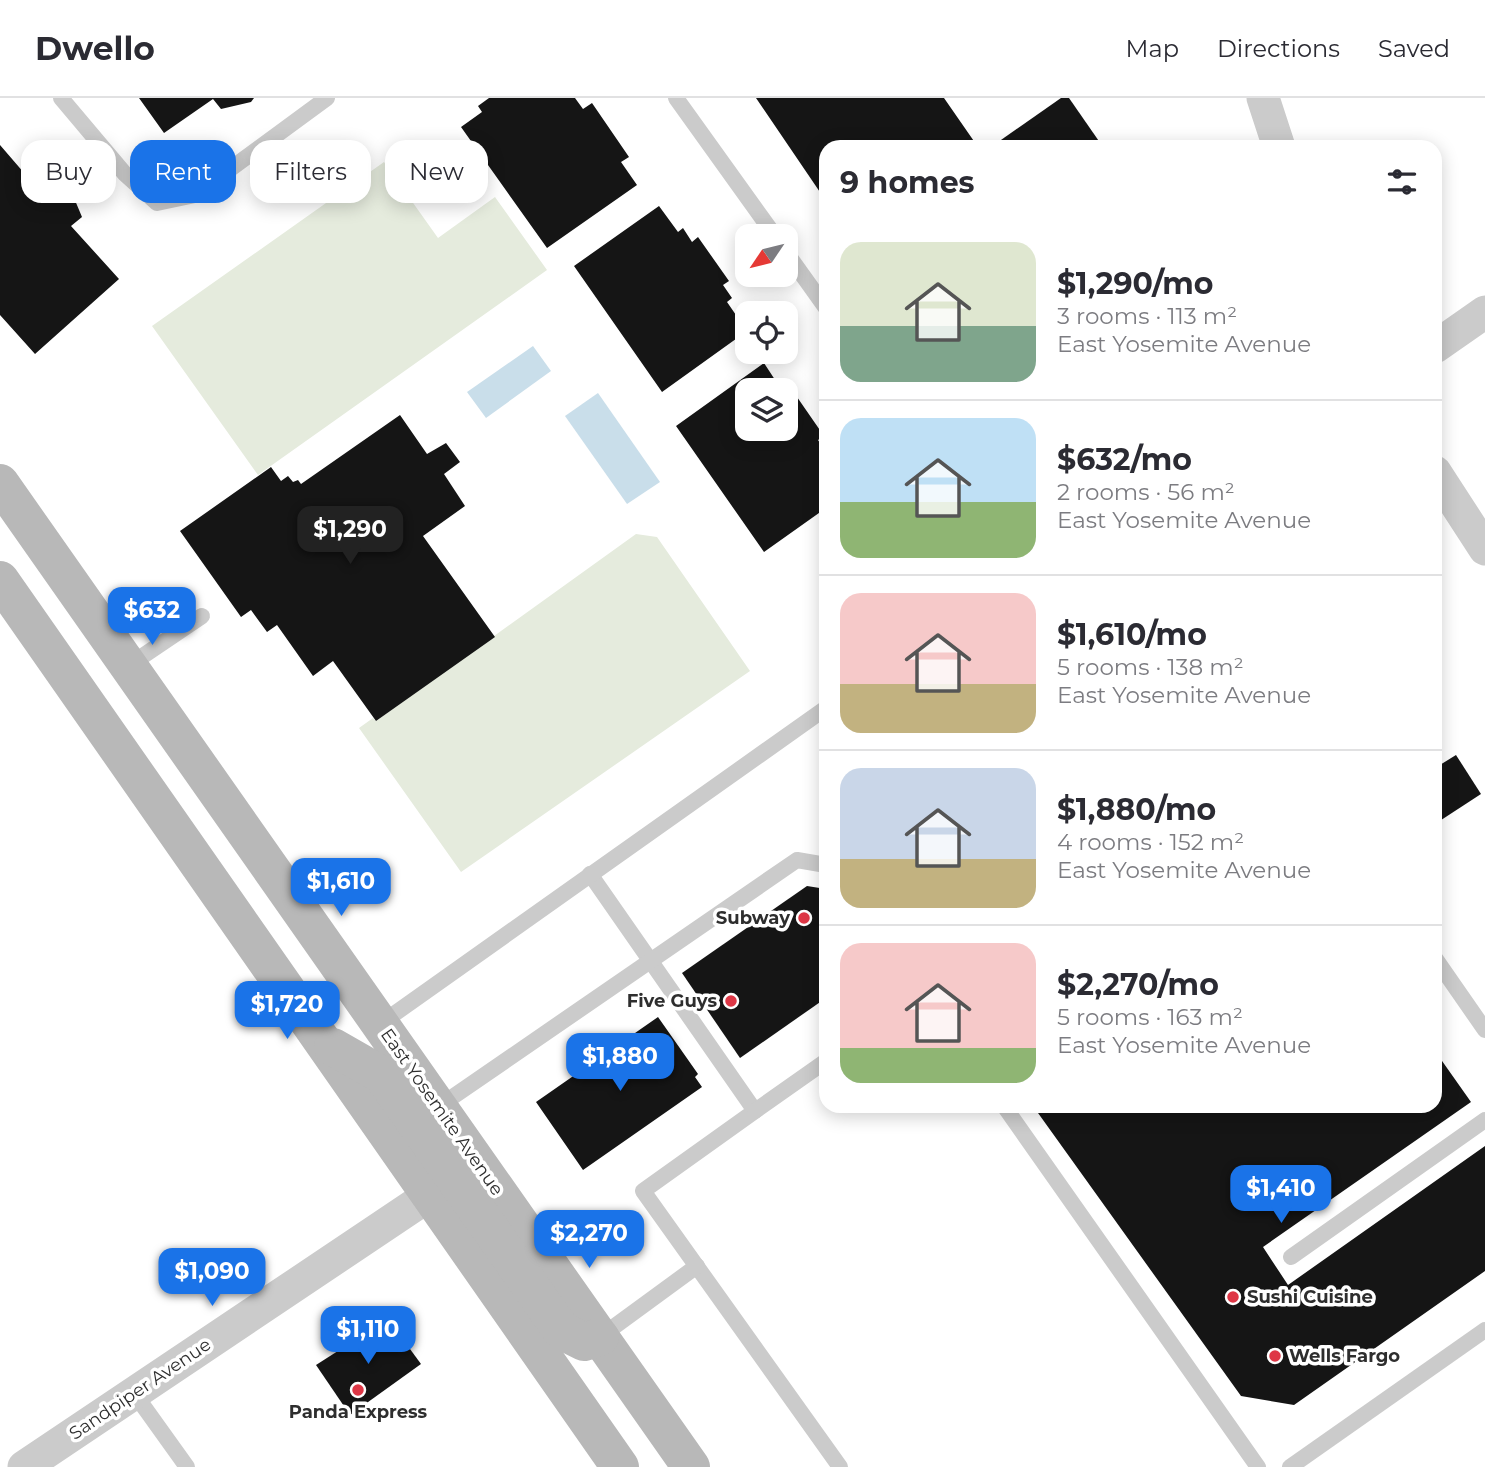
<!DOCTYPE html>
<html lang="en">
<head>
<meta charset="utf-8">
<style>
  body { margin:0; font-family:Montserrat,sans-serif; background:#f2f2f3; color:#2b2b33; height:100vh; display:flex; flex-direction:column; font-size:26px; white-space:nowrap }
  * { box-sizing:border-box; margin:0 }
  p { font-size:23px; color:#7c7c81 }
  .icon { flex:none; width:38px; height:38px; fill:none; stroke:currentColor; stroke-width:2; stroke-linecap:round; stroke-linejoin:round }
  .map { position:relative; flex:1; overflow:hidden }
  .panel { position:absolute; left:819px; top:42px; width:623px; height:973px; display:flex; flex-direction:column; background:#fff; border-radius:21px; box-shadow:0 4px 18px #0003 }
  .panel>* { flex:none }
  .banner { position:absolute; left:21px; top:42px; width:665px; height:63px; display:flex; gap:14px }
  .needle { width:46px; rotate:235deg }
  .fabs { position:absolute; left:735px; top:126px; display:grid; gap:14px }
  .fabs a { display:grid; place-items:center; width:63px; height:63px; border-radius:14px; background:#fff; box-shadow:0 4px 18px #0003; font-size:35px }
  .price { position:absolute; translate:-50% -60px; padding:0 16px; border-radius:14px; background:#1a73e8; color:#fff; font-size:23px; line-height:46px; filter:drop-shadow(0 2px 4px #0008) }
  .price::after { content:''; position:absolute; left:50%; top:42px; width:21px; height:16px; margin-left:-10px; background:inherit; clip-path:polygon(0 0,100% 0,50% 100%) }
  .price.active { background:#222; color:#fff }
  ul { padding:0; list-style:none }
  li { display:flex; align-items:center; gap:21px; height:175px; padding:0 21px }
  li+li { border-top:2px solid #e1e1e2 }
  li span { display:grid; place-items:center; flex:none; width:196px; height:140px; border-radius:21px; color:#555 }
  li>.icon { margin-inline-start:auto }
  span .icon { width:84px; height:84px; fill:#fffc; stroke-width:1 }
  li b { font-size:30px }
  h2 { display:flex; justify-content:space-between; align-items:center; height:84px; padding:0 21px; font-size:30px }
  .pill { padding:0 24px; border-radius:21px; background:#fff; box-shadow:0 4px 18px #0003; font-size:24px; line-height:63px }
  .pill.active { background:#1a73e8; color:#fff }
  header { display:flex; align-items:center; gap:42px; box-sizing:border-box; height:98px; padding:0 35px; background:#fff; border-bottom:2px solid #e1e1e2 }
  header strong { font-size:33px }
  nav { display:flex; gap:38px; margin-inline-start:auto; font-size:24px }
  .map>svg:first-child { display:block }
  .green { fill:#e5ebdd }
  .water { fill:#c9deea }
  .building { fill:#151515; fill-rule:evenodd }
  .lines { fill:none; stroke-linecap:round; stroke-linejoin:round }
  .lane { stroke:#cbcbcb; stroke-width:16 }
  .street { stroke:#cbcbcb; stroke-width:33 }
  .secondary { stroke:#b8b8b8; stroke-width:38 }
  .poi-dot { fill:#de3746; stroke:#fff; stroke-width:2.5 }
  .labels { text-anchor:middle; dominant-baseline:central; stroke-width:7; stroke-linejoin:round; paint-order:stroke }
  .poi-label { font-size:18px; font-weight:bold; fill:#2e2e2e; stroke:#fff; text-anchor:end }
  .street-label { font-size:18px; fill:#2e2e2e; stroke:#fff }
</style>
</head>
<body>
<header>
<strong>Dwello</strong>
<nav><a>Map</a><a>Directions</a><a>Saved</a></nav>
</header>
<div class="map">
<svg width="1485" height="1369" viewBox="0 0 1485 1369">
  <rect width="100%" height="100%" fill="#fff"/>
  <g class="green">
    <path d="M384 64 438 140 495 99 547 172 258 377 152 228Z"/>
    <path d="M636 436 657 439 750 573 461 774 359 630 373 620 376 623Z"/>
  </g>
  <g class="water">
    <path d="M533 248 551 273 486 320 467 294Z"/>
    <path d="M598 295 660 384 627 406 565 318Z"/>
  </g>
  <g class="building">
    <path d="M139 0H254L251 4 221 11 213 1 164 35Z"/>
    <path d="M489 0H575L583 11 592 5 629 59 621 64 637 87 547 150 461 29 482 14 478 8Z"/>
    <path d="M756 0H944L978 49H826V103Z"/>
    <path d="M1061 0H1069L1103 49H991Z"/>
    <path d="M0 47 31 83 41 74 69 88 82 119 71 128 119 181 35 256 0 217Z"/>
    <path d="M659 108 678 134 683 130 692 144 698 139 729 183 723 187 732 200 727 204 747 233 662 294 574 168Z"/>
    <path d="M764 265 781 291 788 286 824 338 818 342 826 354V410L764 454 676 328ZM747 292H786V331H747Z"/>
    <path d="M400 317 427 356 446 345 460 364 444 376 465 408 423 438 495 539 376 623 333 563 313 578 277 527 267 534 251 512 241 519 180 433 271 369 281 383 288 378 293 384 298 382 301 386Z"/>
    <path d="M1456 657 1481 696 1435 726V670Z"/>
    <path d="M807 788 826 791V900L740 960 682 875Z"/>
    <path d="M658 919 698 976 695 979 702 989 583 1072 536 1004Z"/>
    <path d="M1435 953 1471 1004 1263 1149 1288 1187 1485 1048V1173L1294 1307 1241 1298 1033 1008H1435Z"/>
    <path d="M388 1221 421 1266 350 1317 316 1267Z"/>
  </g>
  <g class="lines">
    <g class="lane">
      <path d="M61 0 125 76 157 105 195 97 327 0"/>
      <path d="M676 0 775 138"/>
      <path d="M786 154 826 210"/>
      <path d="M128 568 202 518"/>
      <path d="M590 776 755 1013 643 1093 840 1369"/>
      <path d="M1435 860 1485 932"/>
      <path d="M380 926 826 610"/>
      <path d="M1004 1008 1258 1369"/>
      <path d="M438 1009 797 762 826 767"/>
      <path d="M755 1013 826 963"/>
      <path d="M1291 1159 1485 1022"/>
      <path d="M600 1239 697 1168"/>
      <path d="M134 1295 187 1369"/>
      <path d="M1290 1369 1485 1232"/>
    </g>
    <g class="street">
      <path d="M1263 0 1279 49"/>
      <path d="M1435 249 1485 214"/>
      <path d="M1435 374 1485 451"/>
      <path d="M24 1369 431 1096"/>
    </g>
    <g class="secondary">
      <path d="M0 385 691 1369"/>
      <path d="M0 482 620 1369"/>
      <path d="M333 949 382 977 562 1233 584 1244 600 1239"/>
    </g>
  </g>
  <g class="poi-dot">
    <circle cx="804" cy="820" r="7"/>
    <circle cx="731" cy="903" r="7"/>
    <circle cx="1233" cy="1199" r="7"/>
    <circle cx="1275" cy="1258" r="7"/>
    <circle cx="358" cy="1292" r="7"/>
  </g>
  <g class="labels">
    <g class="poi-label">
      <text x="790" y="820">Subway</text>
      <text x="717" y="903">Five Guys</text>
      <text x="1247" y="1199" text-anchor="start">Sushi Cuisine</text>
      <text x="1289" y="1258" text-anchor="start">Wells Fargo</text>
      <text x="358" y="1314" text-anchor="middle">Panda Express</text>
    </g>
    <g class="street-label">
      <text transform="translate(442 1014) rotate(55)">East Yosemite Avenue</text>
      <text transform="translate(140 1291) rotate(-34)">Sandpiper Avenue</text>
    </g>
  </g>
</svg>
<div class="fabs">
<a><svg class="needle" viewBox="-14 -14 28 28"><path d="M0-13l5 13h-10z" fill="#e53935"/><path d="M0 13l5-13h-10z" fill="#7c7c81"/></svg></a>
<a><svg class="icon" aria-label="locate" viewBox="0 0 24 24"><circle cx="12" cy="12" r="6"/><path d="M12 2v4M12 18v4M2 12h4M18 12h4"/></svg></a>
<a><svg class="icon" aria-label="layers" viewBox="0 0 24 24"><path d="M12 4l9 5-9 5-9-5zM3 14l9 5 9-5"/></svg></a>
</div>
<b class="price active" style="left:350px;top:468px">$1,290</b>
<b class="price" style="left:152px;top:549px">$632</b>
<b class="price" style="left:341px;top:820px">$1,610</b>
<b class="price" style="left:287px;top:943px">$1,720</b>
<b class="price" style="left:620px;top:995px">$1,880</b>
<b class="price" style="left:1281px;top:1127px">$1,410</b>
<b class="price" style="left:589px;top:1172px">$2,270</b>
<b class="price" style="left:212px;top:1210px">$1,090</b>
<b class="price" style="left:368px;top:1268px">$1,110</b>
<div class="banner">
<a class="pill">Buy</a>
<a class="pill active">Rent</a>
<a class="pill">Filters</a>
<a class="pill">New</a>
</div>
<section class="panel">
<h2>9 homes<svg class="icon" aria-label="filters" viewBox="0 0 24 24"><path d="M4 7h16M4 17h16"/><circle cx="9" cy="7" r="2"/><circle cx="15" cy="17" r="2"/></svg></h2>
<ul>
<li><span style="background:linear-gradient(#dfe7d0 60%,#7fa58c 0)"><svg class="icon" aria-label="home" viewBox="0 0 24 24"><path d="M3 11l9-7 9 7M6 9v11h12V9"/></svg></span><div><b>$1,290/mo</b><p>3 rooms · 113 m²</p><p>East Yosemite Avenue</p></div></li>
<li><span style="background:linear-gradient(#bfe0f5 60%,#8fb573 0)"><svg class="icon" aria-label="home" viewBox="0 0 24 24"><path d="M3 11l9-7 9 7M6 9v11h12V9"/></svg></span><div><b>$632/mo</b><p>2 rooms · 56 m²</p><p>East Yosemite Avenue</p></div></li>
<li><span style="background:linear-gradient(#f6c9c9 65%,#c2b280 0)"><svg class="icon" aria-label="home" viewBox="0 0 24 24"><path d="M3 11l9-7 9 7M6 9v11h12V9"/></svg></span><div><b>$1,610/mo</b><p>5 rooms · 138 m²</p><p>East Yosemite Avenue</p></div></li>
<li><span style="background:linear-gradient(#c9d6e8 65%,#c2b280 0)"><svg class="icon" aria-label="home" viewBox="0 0 24 24"><path d="M3 11l9-7 9 7M6 9v11h12V9"/></svg></span><div><b>$1,880/mo</b><p>4 rooms · 152 m²</p><p>East Yosemite Avenue</p></div></li>
<li><span style="background:linear-gradient(#f6c9c9 75%,#8fb573 0)"><svg class="icon" aria-label="home" viewBox="0 0 24 24"><path d="M3 11l9-7 9 7M6 9v11h12V9"/></svg></span><div><b>$2,270/mo</b><p>5 rooms · 163 m²</p><p>East Yosemite Avenue</p></div></li>
</ul>
</section>
</div>
</body>
</html>
